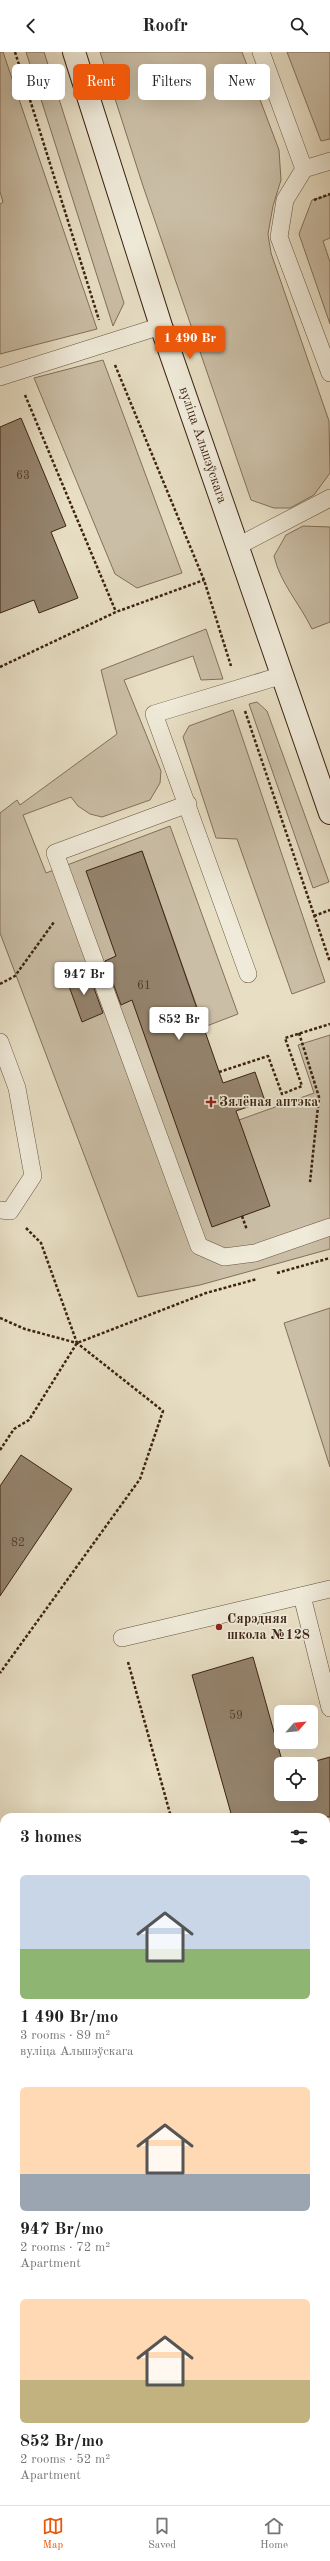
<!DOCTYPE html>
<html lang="en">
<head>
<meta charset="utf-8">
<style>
  body { margin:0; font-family:"Old Standard TT",serif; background:#f6f6f6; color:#222; height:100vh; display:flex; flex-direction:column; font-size:15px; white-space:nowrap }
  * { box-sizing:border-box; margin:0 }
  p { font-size:13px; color:#767676 }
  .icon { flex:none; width:22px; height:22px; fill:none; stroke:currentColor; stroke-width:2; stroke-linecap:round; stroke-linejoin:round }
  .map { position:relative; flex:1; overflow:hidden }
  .drawer { position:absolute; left:0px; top:1761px; width:330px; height:692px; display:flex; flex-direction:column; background:#fff; border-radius:12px 12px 0 0; box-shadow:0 4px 16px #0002 }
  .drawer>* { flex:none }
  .guide { position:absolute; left:12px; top:12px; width:306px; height:36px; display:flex; gap:8px }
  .needle { width:26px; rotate:63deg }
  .tools { position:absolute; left:274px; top:1653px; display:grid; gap:8px }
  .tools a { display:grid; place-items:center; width:44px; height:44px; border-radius:6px; background:#fff; box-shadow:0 4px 16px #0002; font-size:20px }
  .price { position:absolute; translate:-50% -34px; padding:0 9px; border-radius:4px; background:#fff; color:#222; font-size:13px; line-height:26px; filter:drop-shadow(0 1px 2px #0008) }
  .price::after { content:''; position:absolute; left:50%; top:24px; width:12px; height:9px; margin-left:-6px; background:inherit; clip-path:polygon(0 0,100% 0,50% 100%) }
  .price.active { background:#ea580c; color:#fff }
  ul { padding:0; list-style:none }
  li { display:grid; align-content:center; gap:8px; height:212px; padding:0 20px }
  li span { display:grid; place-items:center; height:124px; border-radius:6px; color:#555 }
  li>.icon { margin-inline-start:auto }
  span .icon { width:72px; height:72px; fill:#fffc; stroke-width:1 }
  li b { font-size:17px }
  h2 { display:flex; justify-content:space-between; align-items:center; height:48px; padding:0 20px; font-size:17px }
  .chip { padding:0 14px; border-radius:6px; background:#fff; box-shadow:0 4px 16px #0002; font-size:14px; line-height:36px }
  .chip.active { background:#ea580c; color:#fff }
  header { display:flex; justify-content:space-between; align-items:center; height:52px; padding:0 20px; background:#fff; font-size:18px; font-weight:800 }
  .tabs { display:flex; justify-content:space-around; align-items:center; height:56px; border-top:1px solid #e0e0e0; background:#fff; font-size:11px; color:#767676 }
  .tabs a { display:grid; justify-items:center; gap:2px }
  .tabs .active { color:#ea580c }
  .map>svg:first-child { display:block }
  .green { fill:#cabea6; stroke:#83705c }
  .building { fill:#95846f; stroke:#3c2312 }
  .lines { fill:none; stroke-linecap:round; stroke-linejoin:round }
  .lane-casing { stroke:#67523e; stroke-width:18 }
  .secondary-casing { stroke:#3c2312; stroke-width:24 }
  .path { stroke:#3c2312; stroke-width:2.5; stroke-dasharray:3 2; stroke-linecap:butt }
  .lane { stroke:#efead9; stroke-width:17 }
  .secondary { stroke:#efead9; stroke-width:22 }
  .poi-dot { fill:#8f2418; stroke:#efead9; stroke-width:1.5 }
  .labels { text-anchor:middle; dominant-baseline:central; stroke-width:3.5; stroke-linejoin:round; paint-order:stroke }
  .number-label { font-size:12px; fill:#523b29 }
  .street-label { font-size:14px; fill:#3c2312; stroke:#efead9 }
  .poi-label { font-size:14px; font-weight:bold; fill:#3c2312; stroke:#efead9; text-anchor:start }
</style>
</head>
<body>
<header><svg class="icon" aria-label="back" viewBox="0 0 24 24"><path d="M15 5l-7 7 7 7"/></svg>Roofr<svg class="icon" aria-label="search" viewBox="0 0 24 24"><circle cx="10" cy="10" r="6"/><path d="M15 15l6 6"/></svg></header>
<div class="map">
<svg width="330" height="2453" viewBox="0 0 330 2453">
  <rect width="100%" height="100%" fill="#e7dec4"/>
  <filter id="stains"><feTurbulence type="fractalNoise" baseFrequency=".005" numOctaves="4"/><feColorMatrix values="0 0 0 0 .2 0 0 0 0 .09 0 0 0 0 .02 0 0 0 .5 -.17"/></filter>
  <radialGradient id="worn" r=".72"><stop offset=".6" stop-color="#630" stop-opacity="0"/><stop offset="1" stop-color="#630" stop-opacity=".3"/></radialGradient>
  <g class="green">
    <path d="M0 0H3L97 277 0 302V152L3 150 0 140Z"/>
    <path d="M26 0H44L124 251 113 274Z"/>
    <path d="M100 0H242L279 98 281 128 273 154 268 182 271 201 329 369 330 421 314 443 290 456H274L251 448 143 134Z"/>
    <path d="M287 0H330V87L321 89Z"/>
    <path d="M330 143V186L323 189 330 210V272L299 182 312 148Z"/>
    <path d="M103 308 182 521 137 536 115 522 34 326Z"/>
    <path d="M303 474 330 475V570L312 577C300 552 280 531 274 504L286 483Z"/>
    <path d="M206 577 223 627 201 628 193 604 124 628 161 719 160 731 150 748 102 765 90 762 78 754 71 745 23 763 46 821 170 774 238 962 204 975 142 799 87 819 212 1174 269 1154 239 1068 314 1041 298 993 330 983V1197L200 1233 138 1245 0 881V761L17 748 20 753 117 682 101 618Z"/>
    <path d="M257 650 267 659 329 830 313 836 249 652Z"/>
    <path d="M233 658 325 930 292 942 237 787 216 786 183 685 189 674Z"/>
    <path d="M330 1256V1415L284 1271Z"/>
    <path d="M0 1819 4 1834V1923L0 1924Z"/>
  </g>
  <g class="building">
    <path d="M21 366 66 474 51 480 78 546 39 561 34 548 0 561V375Z"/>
    <path d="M142 799 223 1031 255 1020 265 1049 236 1059 270 1154 212 1175 132 948 121 953 105 909 116 904 86 819Z"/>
    <path d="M87 917 103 961 82 970 66 926Z"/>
    <path d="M21 1403 72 1437 0 1544V1434Z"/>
    <path d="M253 1605 283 1712H281V1742H311V1712H305L330 1705V1765H232L192 1623Z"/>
  </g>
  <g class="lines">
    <defs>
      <g id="lane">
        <path d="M261 0 304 117 285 148 279 185 330 321"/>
        <path d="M304 117 330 109"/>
        <path d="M0 325 161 274"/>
        <path d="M238 494 330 446"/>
        <path d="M188 752 55 801 199 1194 224 1205 255 1201 330 1175"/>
        <path d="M248 922 154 662 283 623"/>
        <path d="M0 990 17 1036 33 1124 10 1159 0 1158"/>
        <path d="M302 1544 330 1656"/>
        <path d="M122 1586 330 1537"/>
        <path d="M199 2453 200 2449"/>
      </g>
      <g id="secondary">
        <path d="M74 0 161 274 330 761"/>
        <path d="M0 2020 4 2022"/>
        <path d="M326 2066H330"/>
      </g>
    </defs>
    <use href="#lane" class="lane-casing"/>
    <use href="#secondary" class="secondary-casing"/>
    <g class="path">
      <path d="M15 0 99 268"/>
      <path d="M314 148 330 142"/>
      <path d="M115 313 204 528 231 614"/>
      <path d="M25 343 116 560"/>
      <path d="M0 615 116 560 204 528"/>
      <path d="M245 659 330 910"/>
      <path d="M314 864 330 858"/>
      <path d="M0 932 15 924 54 870"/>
      <path d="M299 981 319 1045 310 1130"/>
      <path d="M219 1020 268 1004 282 1042 302 1034 285 986 330 972"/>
      <path d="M242 1164 247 1178"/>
      <path d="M26 1176 41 1191 77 1291"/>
      <path d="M277 1221 330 1206"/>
      <path d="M0 1266 25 1277 77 1291 163 1359 140 1427 0 1621"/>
      <path d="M0 1398 14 1377 29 1368 77 1291 206 1241 257 1227"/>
      <path d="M128 1610 171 1765"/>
      <path d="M326 1910 330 1909"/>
      <path d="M326 2098H330"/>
      <path d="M69 2449V2453"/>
    </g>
    <use href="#lane" class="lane"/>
    <use href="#secondary" class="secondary"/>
  </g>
  <g class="poi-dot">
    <path d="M209 1044h4v4h4v4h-4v4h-4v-4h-4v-4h4z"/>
    <circle cx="219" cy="1575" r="4"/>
  </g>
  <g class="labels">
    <g class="number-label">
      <text x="23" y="424">63</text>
      <text x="144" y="934">61</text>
      <text x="18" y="1491">82</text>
      <text x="236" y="1664">59</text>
    </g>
    <g class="street-label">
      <text transform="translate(203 393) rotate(71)">вуліца Альшэўскага</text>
    </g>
    <g class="poi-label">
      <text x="219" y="1050">Зялёная аптэка</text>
      <text x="227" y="1567">Сярэдняя<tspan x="227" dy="16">школа №128</tspan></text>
    </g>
  </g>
  <rect width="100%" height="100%" filter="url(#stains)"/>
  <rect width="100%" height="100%" fill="url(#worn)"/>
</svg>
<div class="tools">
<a><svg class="needle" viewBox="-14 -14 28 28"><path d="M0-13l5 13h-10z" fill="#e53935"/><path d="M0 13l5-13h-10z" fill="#767676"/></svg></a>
<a><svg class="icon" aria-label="locate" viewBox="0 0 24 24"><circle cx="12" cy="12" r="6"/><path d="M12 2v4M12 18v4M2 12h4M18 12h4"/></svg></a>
</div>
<b class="price active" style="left:190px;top:308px">1 490 Br</b>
<b class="price" style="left:84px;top:944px">947 Br</b>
<b class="price" style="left:179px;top:989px">852 Br</b>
<div class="guide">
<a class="chip">Buy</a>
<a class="chip active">Rent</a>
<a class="chip">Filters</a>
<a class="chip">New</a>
</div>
<section class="drawer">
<h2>3 homes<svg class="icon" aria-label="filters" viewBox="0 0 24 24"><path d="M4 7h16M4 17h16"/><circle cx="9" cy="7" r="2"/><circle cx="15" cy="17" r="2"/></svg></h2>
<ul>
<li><span style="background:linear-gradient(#c9d6e8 60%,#8fb573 0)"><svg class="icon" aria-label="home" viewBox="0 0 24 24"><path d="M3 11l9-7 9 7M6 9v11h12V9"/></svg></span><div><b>1 490 Br/mo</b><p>3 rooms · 89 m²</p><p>вуліца Альшэўскага</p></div></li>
<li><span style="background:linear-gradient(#ffd9b3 70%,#9aa5b1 0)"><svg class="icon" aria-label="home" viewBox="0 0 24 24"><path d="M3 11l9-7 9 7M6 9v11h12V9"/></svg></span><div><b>947 Br/mo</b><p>2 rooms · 72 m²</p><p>Apartment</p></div></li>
<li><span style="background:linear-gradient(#ffd9b3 65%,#c2b280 0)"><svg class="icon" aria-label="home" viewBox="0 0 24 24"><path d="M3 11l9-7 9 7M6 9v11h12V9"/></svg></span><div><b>852 Br/mo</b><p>2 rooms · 52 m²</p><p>Apartment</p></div></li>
</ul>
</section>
</div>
<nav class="tabs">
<a class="active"><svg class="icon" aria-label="map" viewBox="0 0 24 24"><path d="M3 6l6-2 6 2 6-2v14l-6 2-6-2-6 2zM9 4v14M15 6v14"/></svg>Map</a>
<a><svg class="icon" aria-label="saved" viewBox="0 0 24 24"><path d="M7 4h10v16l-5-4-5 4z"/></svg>Saved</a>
<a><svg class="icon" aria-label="home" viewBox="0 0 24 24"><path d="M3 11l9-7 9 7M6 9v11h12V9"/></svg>Home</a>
</nav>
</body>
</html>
